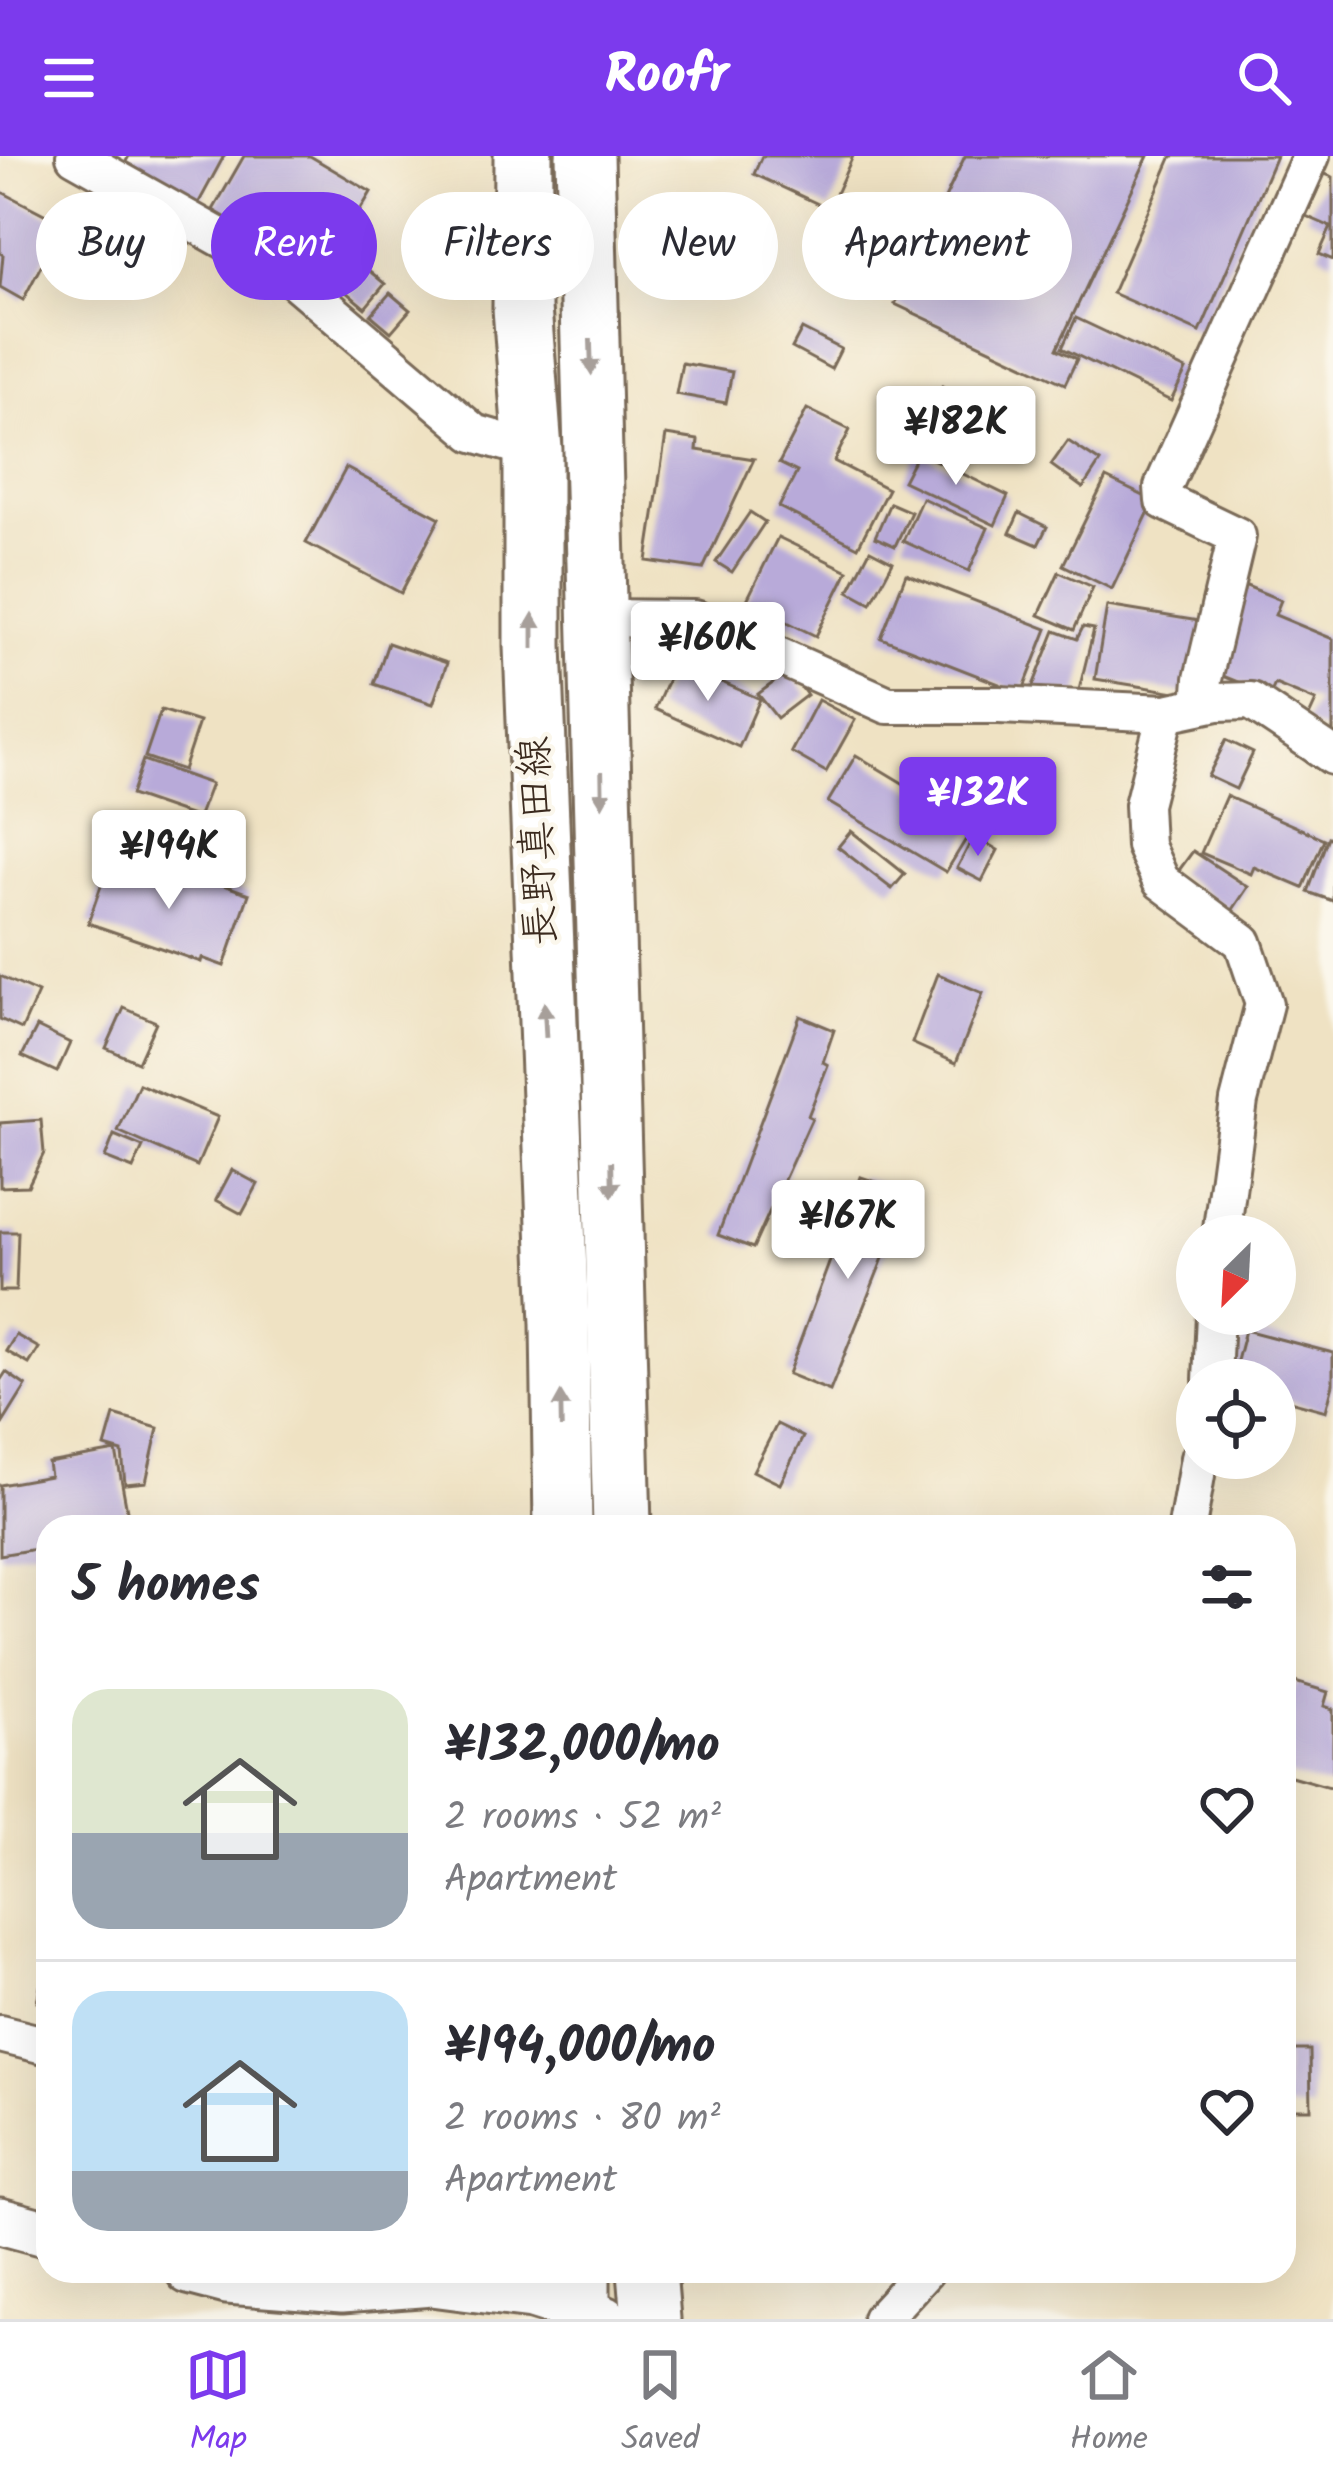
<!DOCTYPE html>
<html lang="en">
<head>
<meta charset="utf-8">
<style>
  body { margin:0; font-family:Kalam,"Klee One",sans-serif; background:#f7f7f7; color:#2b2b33; height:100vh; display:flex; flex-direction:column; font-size:45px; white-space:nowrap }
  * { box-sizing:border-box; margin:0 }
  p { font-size:39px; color:#7c7c81 }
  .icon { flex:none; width:66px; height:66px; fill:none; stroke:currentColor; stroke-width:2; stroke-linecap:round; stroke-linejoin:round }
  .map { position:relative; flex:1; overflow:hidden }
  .drawer { position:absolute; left:36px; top:1359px; width:1260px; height:768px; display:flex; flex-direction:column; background:#fff; border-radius:36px; box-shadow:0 12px 48px #0002 }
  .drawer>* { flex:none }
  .banner { position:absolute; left:36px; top:36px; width:1263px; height:108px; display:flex; gap:24px }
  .needle { width:78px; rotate:204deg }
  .tools { position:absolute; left:1176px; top:1059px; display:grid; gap:24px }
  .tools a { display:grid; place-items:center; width:120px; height:120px; border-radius:50%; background:#fff; box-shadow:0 12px 48px #0002; font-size:60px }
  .price { position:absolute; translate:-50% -102px; padding:0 27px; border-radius:12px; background:#fff; color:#222; font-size:39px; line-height:78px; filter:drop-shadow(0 3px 6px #0008) }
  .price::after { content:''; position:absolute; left:50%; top:72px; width:36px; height:27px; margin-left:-18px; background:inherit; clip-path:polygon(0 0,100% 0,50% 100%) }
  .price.on { background:#7c3aed; color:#fff }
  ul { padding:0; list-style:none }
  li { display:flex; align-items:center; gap:36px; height:300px; padding:0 36px }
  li+li { border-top:3px solid #e1e1e2 }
  li span { display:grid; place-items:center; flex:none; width:336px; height:240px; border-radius:36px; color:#555 }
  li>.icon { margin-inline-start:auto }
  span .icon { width:144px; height:144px; fill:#fffc; stroke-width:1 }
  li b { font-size:51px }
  h2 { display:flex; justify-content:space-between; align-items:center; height:144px; padding:0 36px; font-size:51px }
  .tag { padding:0 42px; border-radius:54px; background:#fff; box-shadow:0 12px 48px #0002; font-size:42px; line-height:108px }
  .tag.on { background:#7c3aed; color:#fff }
  header { display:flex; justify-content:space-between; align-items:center; height:156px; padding:0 36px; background:#7c3aed; color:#fff; font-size:54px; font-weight:700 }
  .menu { display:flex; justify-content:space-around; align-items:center; height:168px; border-top:3px solid #e1e1e2; background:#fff; font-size:33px; color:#7c7c81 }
  .menu a { display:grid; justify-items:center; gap:6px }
  .menu .on { color:#7c3aed }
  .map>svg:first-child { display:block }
  .building { fill:#b8aad9 }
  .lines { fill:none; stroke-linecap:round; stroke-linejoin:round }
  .minor-casing { stroke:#7a6a58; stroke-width:42 }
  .tertiary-casing { stroke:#7a6a58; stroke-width:51 }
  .primary-casing { stroke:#7a6a58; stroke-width:63 }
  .minor { stroke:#fff; stroke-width:36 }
  .tertiary { stroke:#fff; stroke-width:45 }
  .primary { stroke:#fff; stroke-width:57 }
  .oneway { fill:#a79f9a }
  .labels { text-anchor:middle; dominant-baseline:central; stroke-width:9; stroke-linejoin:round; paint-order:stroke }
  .street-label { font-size:42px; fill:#3b2a1e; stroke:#fbf7ec }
</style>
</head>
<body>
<header><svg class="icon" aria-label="menu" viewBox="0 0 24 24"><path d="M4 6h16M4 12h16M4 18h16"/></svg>Roofr<svg class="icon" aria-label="search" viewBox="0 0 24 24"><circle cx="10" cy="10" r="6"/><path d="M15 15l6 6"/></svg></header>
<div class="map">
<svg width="1333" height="2163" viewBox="0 0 1333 2163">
  <rect width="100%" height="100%" fill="#fbf7ec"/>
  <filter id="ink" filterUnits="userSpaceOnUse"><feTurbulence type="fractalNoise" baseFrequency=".00833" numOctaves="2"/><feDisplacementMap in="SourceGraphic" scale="24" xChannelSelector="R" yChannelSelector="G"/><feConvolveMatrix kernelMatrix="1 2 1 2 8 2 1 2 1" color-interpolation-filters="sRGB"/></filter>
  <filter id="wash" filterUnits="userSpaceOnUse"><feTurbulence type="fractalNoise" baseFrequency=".004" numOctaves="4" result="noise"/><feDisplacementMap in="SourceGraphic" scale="48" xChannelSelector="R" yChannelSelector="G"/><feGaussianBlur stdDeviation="2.7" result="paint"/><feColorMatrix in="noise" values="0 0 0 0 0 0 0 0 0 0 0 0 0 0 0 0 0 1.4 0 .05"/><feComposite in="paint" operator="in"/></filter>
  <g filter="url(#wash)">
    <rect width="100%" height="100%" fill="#efe2c3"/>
    <g id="blocks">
      <g class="building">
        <path d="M129 0H224L198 48 125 7Z"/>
        <path d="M244 0H310L371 36 322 118 213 54Z"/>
        <path d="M762 0H853L829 53 754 18Z"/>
        <path d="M965 0H1148L1057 193 1077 203 1065 228 895 148Z"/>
        <path d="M1172 0H1276L1200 176 1112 137Z"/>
        <path d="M1325 18 1333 21V104L1319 98 1331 71 1306 60Z"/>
        <path d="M0 35 63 68 23 144 0 131 3 99 0 97Z"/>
        <path d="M366 112 385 128 365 152 346 136Z"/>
        <path d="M390 137 410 154 391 176 371 159Z"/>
        <path d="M1076 162 1186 214 1171 245 1062 192Z"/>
        <path d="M802 173 841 193 831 213 792 192Z"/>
        <path d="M682 207 732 216 726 247 676 238Z"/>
        <path d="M942 230 954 238 927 279 914 271Z"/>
        <path d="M807 253 850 274 834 305 888 333 858 391 779 351 797 316 779 307Z"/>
        <path d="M997 255 1023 270 1013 285 988 270Z"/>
        <path d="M666 279 698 284 697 294 754 303 703 413 647 405Z"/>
        <path d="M1068 285 1100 306 1083 332 1051 309Z"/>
        <path d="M918 296 1008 340 995 369 903 325Z"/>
        <path d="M346 312 440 362 401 437 306 387Z"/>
        <path d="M1106 322 1154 345 1112 433 1063 409Z"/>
        <path d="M922 342 988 372 969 415 903 385Z"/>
        <path d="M890 347 911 356 895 390 875 381Z"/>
        <path d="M750 356 765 366 732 416 716 406Z"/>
        <path d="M1019 357 1047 371 1038 389 1010 377Z"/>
        <path d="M778 381 848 415 816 480 746 446Z"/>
        <path d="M870 394 893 406 871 447 849 435Z"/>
        <path d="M1059 416 1093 431 1074 474 1039 459Z"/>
        <path d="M906 418 1047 473 1022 537 881 482Z"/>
        <path d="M1244 429 1281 444 1275 459 1333 483V578L1306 567 1316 545 1275 528 1270 539 1208 514Z"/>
        <path d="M1107 450 1205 466 1194 539 1095 523Z"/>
        <path d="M1083 471 1094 473 1078 538 1031 535 1055 475 1077 483Z"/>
        <path d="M388 487 447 507 433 548 374 528Z"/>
        <path d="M676 506 760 543 739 591 655 553Z"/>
        <path d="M789 515 807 539 777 562 758 538Z"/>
        <path d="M818 544 855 564 826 616 791 596Z"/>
        <path d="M161 554 199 566 183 614 145 601Z"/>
        <path d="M1226 584 1253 597 1236 633 1208 620Z"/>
        <path d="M856 599 974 670 946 716 828 646Z"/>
        <path d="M143 604 211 628 198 662 131 639Z"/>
        <path d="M990 625 1018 637 1004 673 975 661Z"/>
        <path d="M1226 640 1324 683 1303 732 1254 711 1251 718 1201 697Z"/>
        <path d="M851 675 905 718 892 733 838 691Z"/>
        <path d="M974 680 998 694 982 725 957 712Z"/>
        <path d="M1328 681 1333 683V745L1308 736Z"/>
        <path d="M1193 695 1248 731 1232 755 1177 717Z"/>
        <path d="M111 701 194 731 198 720 249 738 224 810 202 802 201 806 88 767Z"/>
        <path d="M938 818 983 837 956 907 912 887Z"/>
        <path d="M0 820 38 837 22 873 0 863Z"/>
        <path d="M124 852 156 866 138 906 106 892Z"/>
        <path d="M800 860 834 874 823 906 828 909 808 960 812 962 753 1092 718 1079Z"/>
        <path d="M37 871 70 887 57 916 22 900Z"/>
        <path d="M139 928 218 961 197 1010 118 975Z"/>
        <path d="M41 964 44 997 28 1030 0 1031V967Z"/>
        <path d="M114 979 143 991 133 1013 105 1002Z"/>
        <path d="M232 1014 258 1028 242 1058 216 1044Z"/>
        <path d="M861 1021 909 1037 830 1235 788 1218Z"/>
        <path d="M0 1076H18L16 1135H0Z"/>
        <path d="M1245 1174 1333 1197V1228L1326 1255 1275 1241V1224H1232Z"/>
        <path d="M16 1179 39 1192 29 1208 6 1195Z"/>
        <path d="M6 1216 26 1230 3 1267 0 1225Z"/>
        <path d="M114 1259 158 1272 146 1326 125 1328 122 1296 105 1291Z"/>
        <path d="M777 1268 803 1281 780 1328 753 1315Z"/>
        <path d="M116 1295 130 1371H48V1391L0 1399V1329L50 1320 48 1307Z"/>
        <path d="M1295 1526 1328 1536 1324 1550 1333 1553V1632L1284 1618V1547L1288 1548Z"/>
        <path d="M46 1801H48V1848L37 1846Z"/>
        <path d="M1284 1894H1310L1311 1953H1284Z"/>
      </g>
    </g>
  </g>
  <g filter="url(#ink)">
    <use href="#blocks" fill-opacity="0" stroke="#7a6a58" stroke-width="3"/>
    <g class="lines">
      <defs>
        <g id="minor">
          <path d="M75 0 291 121 474 277 533 294"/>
          <path d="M598 462 695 463 888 549H999L1166 557 1218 546 1251 545 1333 600"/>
          <path d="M1201 549 1203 523 1237 380 1164 345 1163 331 1311 0"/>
          <path d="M1166 557 1143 649 1145 690 1161 725 1243 786 1264 848 1239 945 1221 1080"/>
          <path d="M1212 1224 1215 1158"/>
          <path d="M1187 1371 1199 1302"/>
          <path d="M0 1878 48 1890"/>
          <path d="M881 2163 925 2115"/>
        </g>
        <g id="tertiary">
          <path d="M0 2065 48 2078"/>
          <path d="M189 2115 227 2125 342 2134 432 2127 532 2140 605 2163"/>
        </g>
        <g id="primary">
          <path d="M523 0 522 152 533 294V490L560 1168 563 1371"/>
          <path d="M585 0 622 1371"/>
          <path d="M581 2115V2163"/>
          <path d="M647 2115 651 2163"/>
        </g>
      </defs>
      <use href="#minor" class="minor-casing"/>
      <use href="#tertiary" class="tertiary-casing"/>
      <use href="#primary" class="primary-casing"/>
      <use href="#minor" class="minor"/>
      <use href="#tertiary" class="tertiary"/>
      <use href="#primary" class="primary"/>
    </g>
    <defs><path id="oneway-solid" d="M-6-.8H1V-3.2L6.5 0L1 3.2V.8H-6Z" transform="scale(3)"/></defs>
    <g class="oneway">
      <use href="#oneway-solid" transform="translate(591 201) rotate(88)"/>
      <use href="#oneway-solid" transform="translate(533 475) rotate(-90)"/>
      <use href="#oneway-solid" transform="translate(602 633) rotate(89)"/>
      <use href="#oneway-solid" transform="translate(545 864) rotate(-93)"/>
      <use href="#oneway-solid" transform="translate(612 1023) rotate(89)"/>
      <use href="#oneway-solid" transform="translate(561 1254) rotate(-91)"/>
    </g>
  </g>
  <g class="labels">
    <g class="street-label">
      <text transform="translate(539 685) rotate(-92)">長野真田線</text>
    </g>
  </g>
</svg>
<div class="tools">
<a><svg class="needle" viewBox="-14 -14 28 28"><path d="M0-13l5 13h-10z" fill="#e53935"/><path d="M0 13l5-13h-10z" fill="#7c7c81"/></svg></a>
<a><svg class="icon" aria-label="locate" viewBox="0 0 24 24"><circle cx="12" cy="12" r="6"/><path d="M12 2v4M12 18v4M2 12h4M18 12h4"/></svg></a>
</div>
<b class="price" style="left:956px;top:332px">¥182K</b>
<b class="price" style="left:708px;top:548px">¥160K</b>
<b class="price on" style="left:978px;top:703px">¥132K</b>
<b class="price" style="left:169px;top:756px">¥194K</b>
<b class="price" style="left:848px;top:1126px">¥167K</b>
<div class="banner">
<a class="tag">Buy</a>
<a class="tag on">Rent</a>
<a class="tag">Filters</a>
<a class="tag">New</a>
<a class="tag">Apartment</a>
</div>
<section class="drawer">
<h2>5 homes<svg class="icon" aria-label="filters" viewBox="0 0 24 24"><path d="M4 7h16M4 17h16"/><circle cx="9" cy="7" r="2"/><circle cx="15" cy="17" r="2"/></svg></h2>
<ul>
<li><span style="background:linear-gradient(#dfe7d0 60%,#9aa5b1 0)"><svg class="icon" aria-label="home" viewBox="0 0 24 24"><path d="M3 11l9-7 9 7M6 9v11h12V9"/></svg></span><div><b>¥132,000/mo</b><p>2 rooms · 52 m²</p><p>Apartment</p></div><svg class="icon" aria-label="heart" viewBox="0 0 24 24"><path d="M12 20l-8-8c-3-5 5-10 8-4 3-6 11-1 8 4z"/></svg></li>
<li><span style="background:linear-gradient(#bfe0f5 75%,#9aa5b1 0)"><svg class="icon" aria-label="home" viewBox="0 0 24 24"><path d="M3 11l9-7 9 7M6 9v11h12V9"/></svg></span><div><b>¥194,000/mo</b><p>2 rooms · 80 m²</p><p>Apartment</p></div><svg class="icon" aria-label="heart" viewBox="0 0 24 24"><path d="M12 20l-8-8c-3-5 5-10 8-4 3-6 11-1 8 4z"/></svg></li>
</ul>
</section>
</div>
<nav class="menu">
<a class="on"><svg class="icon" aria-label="map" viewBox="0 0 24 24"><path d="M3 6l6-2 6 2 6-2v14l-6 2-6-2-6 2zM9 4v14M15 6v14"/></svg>Map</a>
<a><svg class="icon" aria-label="saved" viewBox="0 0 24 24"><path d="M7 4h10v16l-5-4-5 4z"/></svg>Saved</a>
<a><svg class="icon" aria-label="home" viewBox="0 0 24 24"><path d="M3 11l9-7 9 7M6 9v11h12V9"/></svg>Home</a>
</nav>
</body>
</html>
